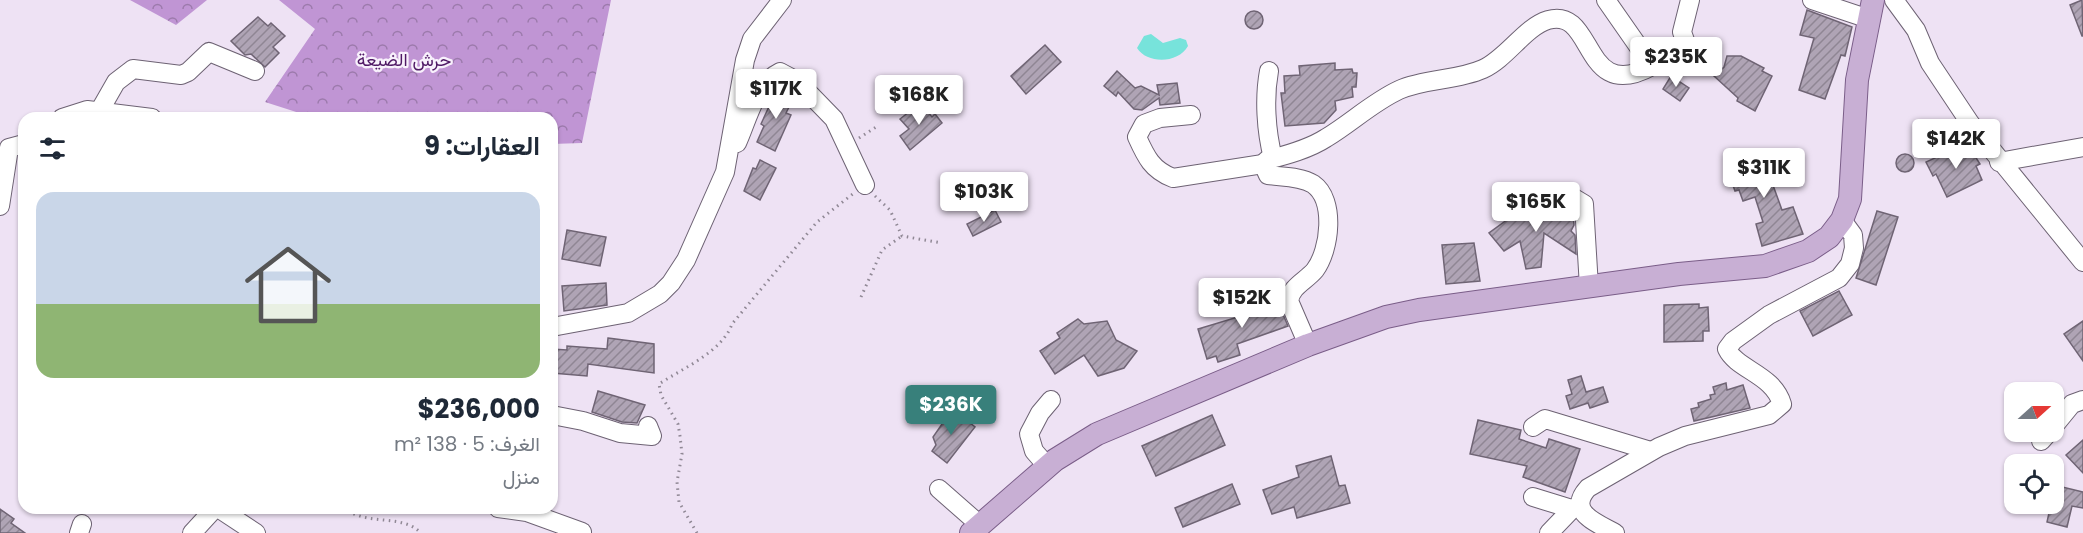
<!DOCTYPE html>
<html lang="ar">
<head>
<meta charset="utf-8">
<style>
  body { margin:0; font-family:Poppins,Vazirmatn,sans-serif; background:#f2f2f3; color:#1f2937; direction:rtl; height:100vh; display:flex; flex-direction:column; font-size:22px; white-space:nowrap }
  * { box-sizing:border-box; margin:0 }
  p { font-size:20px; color:#747a83 }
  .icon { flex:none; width:33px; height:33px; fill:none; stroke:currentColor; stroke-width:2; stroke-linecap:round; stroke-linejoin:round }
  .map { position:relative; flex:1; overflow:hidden; direction:ltr }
  .side { position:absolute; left:18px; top:112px; width:540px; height:402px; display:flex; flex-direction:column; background:#fff; border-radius:18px; box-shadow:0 2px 4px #0004; direction:rtl }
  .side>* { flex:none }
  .needle { width:39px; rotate:69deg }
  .tools { position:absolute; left:2004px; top:382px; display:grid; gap:12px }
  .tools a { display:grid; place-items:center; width:60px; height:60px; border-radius:12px; background:#fff; box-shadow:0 2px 4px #0004; font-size:30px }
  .price { position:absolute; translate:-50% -51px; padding:0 14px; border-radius:6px; background:#fff; color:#222; font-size:20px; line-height:39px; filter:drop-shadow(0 2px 3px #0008) }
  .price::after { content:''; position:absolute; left:50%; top:36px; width:18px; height:14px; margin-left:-9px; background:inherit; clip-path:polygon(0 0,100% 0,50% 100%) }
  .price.current { background:#38807b; color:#fff }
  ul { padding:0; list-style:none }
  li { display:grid; align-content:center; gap:12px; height:318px; padding:0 18px }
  li span { display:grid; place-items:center; height:186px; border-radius:18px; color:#555 }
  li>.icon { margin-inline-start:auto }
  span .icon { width:108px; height:108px; fill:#fffc; stroke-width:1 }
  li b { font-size:26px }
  h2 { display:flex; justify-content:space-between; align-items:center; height:72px; padding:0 18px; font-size:26px }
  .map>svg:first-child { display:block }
  .forest { fill:url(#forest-crowns) }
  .water { fill:#77e3db }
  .building { fill:url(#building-hatch); stroke:#6f6474; stroke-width:1.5 }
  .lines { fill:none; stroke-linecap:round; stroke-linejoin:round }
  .minor-casing { stroke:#6d6273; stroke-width:20 }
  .major-casing { stroke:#7a5d88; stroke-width:24 }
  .path { stroke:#908895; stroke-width:3; stroke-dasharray:1.5 4.5; stroke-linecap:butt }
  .minor { stroke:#fff; stroke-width:18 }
  .major { stroke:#c8afd4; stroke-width:22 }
  .labels { text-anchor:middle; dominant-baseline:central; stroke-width:4.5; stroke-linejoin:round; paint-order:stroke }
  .park-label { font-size:18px; fill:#4f1965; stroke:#f8f1fc }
</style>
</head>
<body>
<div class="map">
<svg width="2083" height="533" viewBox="0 0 2083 533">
  <defs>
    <pattern id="forest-crowns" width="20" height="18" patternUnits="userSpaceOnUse" patternTransform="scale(1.5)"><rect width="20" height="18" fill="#c095d4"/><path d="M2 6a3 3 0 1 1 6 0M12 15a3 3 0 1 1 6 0" fill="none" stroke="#9c7aac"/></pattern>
    <pattern id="building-hatch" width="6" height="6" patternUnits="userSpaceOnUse" patternTransform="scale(1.5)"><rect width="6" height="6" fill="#afa4b5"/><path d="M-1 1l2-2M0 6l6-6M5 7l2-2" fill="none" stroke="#8f8694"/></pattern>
  </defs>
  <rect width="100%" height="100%" fill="#eee2f4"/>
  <g class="forest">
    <path d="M130 0H207L176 25Z"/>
    <path d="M279 0H611L582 143 552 144V118H315L265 102 315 29Z"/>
  </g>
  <path class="water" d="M1151 34 1163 43 1180 38 1186 40 1188 46C1178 64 1147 64 1137 48L1144 36Z"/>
  <g class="building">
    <path d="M2082 0 2083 36H2082L2070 5Z"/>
    <path d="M1807 10 1852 27 1845 56 1841 55 1825 99 1799 90 1814 38 1800 35Z"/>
    <circle cx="1254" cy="20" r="9"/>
    <path d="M258 17 268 26 271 23 285 36 273 47 279 53 265 67 251 54 245 55 231 41Z"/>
    <path d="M1045 45 1061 62 1026 94 1011 76Z"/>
    <path d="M1727 56H1741L1764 68 1762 71 1772 76 1755 111 1737 101 1738 98 1714 76 1724 67Z"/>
    <path d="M1335 63V70L1352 69 1353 73H1357L1356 87H1352L1353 97 1335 101 1336 110 1324 123 1285 126 1281 93H1285L1284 76 1300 75 1299 66Z"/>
    <path d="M1117 71 1135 88 1141 86 1159 95 1157 85 1177 83 1180 103 1160 105 1159 98 1142 110 1134 109 1118 92 1116 96 1104 86Z"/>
    <path d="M1671 76 1689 88 1680 101 1663 89Z"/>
    <path d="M777 89 794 97 786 113 791 115 775 151 757 142 764 126 761 124Z"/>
    <path d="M923 106 932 117 935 114 942 123 910 150 900 136 909 129 900 119 914 108 917 111Z"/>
    <path d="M1969 147 1980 164 1976 166 1982 180 1947 197 1936 174 1933 176 1926 162 1952 150 1953 154Z"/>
    <path d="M1726 152 1740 158 1751 153 1762 155 1782 210 1793 207 1803 234 1762 246 1756 224 1763 222 1755 197 1743 201 1739 190 1735 191 1730 177 1735 176Z"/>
    <circle cx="1905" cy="163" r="9"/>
    <path d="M760 160 776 168 760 200 744 191 753 168 756 169Z"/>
    <path d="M1558 208 1573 215 1574 225 1571 231 1575 235 1576 254 1544 233 1541 267 1526 269 1520 241 1504 251 1489 233 1511 217Z"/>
    <path d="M995 210 1001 222 973 236 967 224Z"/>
    <path d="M1877 211 1898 217 1876 285 1856 278Z"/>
    <path d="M567 230 606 237 600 266 562 259Z"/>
    <path d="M1474 243 1480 281 1446 284 1442 245Z"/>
    <path d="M606 283 607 305 564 311 562 286Z"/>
    <path d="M1839 291 1852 315 1813 336 1800 311Z"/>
    <path d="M1279 296V305L1288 326 1237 344 1240 355 1218 362 1216 356 1207 359 1198 329 1248 314 1245 305Z"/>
    <path d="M1699 304V308L1708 307 1709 331H1703V341L1664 342V305Z"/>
    <path d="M1078 319 1084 324 1107 321 1116 340 1137 351 1124 368 1098 376 1084 355 1055 374 1040 351 1060 338 1057 333Z"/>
    <path d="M2083 321V361L2064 334Z"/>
    <path d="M608 338 654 344V373L588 364 587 376 552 373V349L567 350V346L607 349Z"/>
    <path d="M1581 376 1586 392 1603 387 1608 402 1590 408 1588 403 1570 409 1566 396 1572 394 1568 380Z"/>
    <path d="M1726 383 1727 390 1743 385 1750 408 1694 421 1691 409 1699 407 1698 403 1711 399 1710 395 1715 394 1713 387Z"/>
    <path d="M598 391 645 405 637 423 622 422 592 412Z"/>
    <path d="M956 412 975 427 947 463 932 451 936 445 933 437 949 414Z"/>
    <path d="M1212 415 1225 445 1156 476 1142 446Z"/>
    <path d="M1478 420 1521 430 1519 439 1546 448 1549 439 1580 449 1565 492 1523 477 1527 466 1470 454Z"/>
    <path d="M2083 440V473L2066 455Z"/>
    <path d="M1331 456 1339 486 1345 485 1350 503 1297 518 1294 507 1272 514 1263 490 1299 477 1296 466Z"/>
    <path d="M1232 484 1240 504 1183 527 1175 508Z"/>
    <path d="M2054 485 2083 492V508L2072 506 2067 527 2047 522 2051 504H2054Z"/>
    <path d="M0 509 14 519 11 523 25 533H0Z"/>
  </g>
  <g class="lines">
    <defs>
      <g id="minor">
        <path d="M1606 0 1652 66 1687 46 1682 32 1690 0"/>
        <path d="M1812 0 1869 19"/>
        <path d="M1894 0 1916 30 1930 63 1970 123 2083 262"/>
        <path d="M1269 71C1264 98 1266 131 1273 158"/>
        <path d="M100 110 116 82 133 69 181 75 188 72 209 52 255 71"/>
        <path d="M1191 115 1160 118 1144 124 1137 137C1146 157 1152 170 1173 178L1263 164"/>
        <path d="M62 118 87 110 152 118"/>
        <path d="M737 143C748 119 755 84 780 72L797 81 834 119 865 185"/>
        <path d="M1999 162 2083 147"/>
        <path d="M0 206 9 148 24 144"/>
        <path d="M1506 206 1569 195 1584 204 1589 287"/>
        <path d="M552 327 628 313 660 294 671 283 686 260 725 172 745 60 752 39 782 0"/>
        <path d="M1308 345 1289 301C1291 286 1306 281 1315 270 1330 250 1336 200 1313 184 1300 176 1282 177 1268 175L1263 164 1267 160C1287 155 1309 149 1326 138 1351 123 1373 102 1399 90 1426 78 1456 81 1483 69 1507 58 1525 27 1548 20 1596 6 1581 105 1652 66"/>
        <path d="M552 415 583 421 620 433 652 436 648 426"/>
        <path d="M2054 426 2072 404 2083 400"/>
        <path d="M1533 427 1545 419 1651 451"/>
        <path d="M2041 441 2049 432"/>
        <path d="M1047 466 1034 451 1029 434 1040 413 1051 400"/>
        <path d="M939 489 980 525"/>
        <path d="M1533 497 1572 509"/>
        <path d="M218 508 256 533"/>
        <path d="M498 508 527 512 582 532"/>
        <path d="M79 533 82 524"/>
        <path d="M192 533 215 508"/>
        <path d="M1549 533 1572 509 1580 506"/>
        <path d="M1615 533C1597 523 1566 512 1588 488L1659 447 1685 436 1769 415 1782 404C1773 374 1737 370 1727 349L1733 341 1769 315 1839 278 1850 264 1854 248 1853 235 1842 220"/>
      </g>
      <path id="major" d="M971 533 1055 460 1097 434 1308 345 1386 317 1419 310 1679 274 1765 266 1808 251 1829 237 1842 220 1850 199 1857 80 1873 0"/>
    </defs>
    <use href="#minor" class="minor-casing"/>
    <use href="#major" class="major-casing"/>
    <g class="path">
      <path d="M859 138 876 127"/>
      <path d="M875 196 890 210 902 236 942 243"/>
      <path d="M861 297 882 250 902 236"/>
      <path d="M343 508C370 527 401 513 421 533"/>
      <path d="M697 533 679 502 677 482 682 454 680 436 678 424 661 395 659 384C683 368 722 352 732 324L817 222 854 193"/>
    </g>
    <use href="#minor" class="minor"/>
    <use href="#major" class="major"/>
  </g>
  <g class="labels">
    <g class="park-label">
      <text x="404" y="59">حرش الضيعة</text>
    </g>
  </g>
</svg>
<div class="tools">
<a><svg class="needle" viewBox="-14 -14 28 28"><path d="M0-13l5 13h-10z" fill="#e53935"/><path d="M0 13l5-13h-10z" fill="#747a83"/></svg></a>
<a><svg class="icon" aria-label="locate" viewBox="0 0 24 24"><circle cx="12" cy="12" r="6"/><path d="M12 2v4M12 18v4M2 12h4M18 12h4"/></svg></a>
</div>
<b class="price" style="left:1676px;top:88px">$235K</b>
<b class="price" style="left:776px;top:120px">$117K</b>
<b class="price" style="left:919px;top:126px">$168K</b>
<b class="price" style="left:1956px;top:170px">$142K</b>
<b class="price" style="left:1764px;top:199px">$311K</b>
<b class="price" style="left:984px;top:223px">$103K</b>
<b class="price" style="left:1536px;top:233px">$165K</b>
<b class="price" style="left:1242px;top:329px">$152K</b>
<b class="price current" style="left:951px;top:436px">$236K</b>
<section class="side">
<h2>العقارات: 9<svg class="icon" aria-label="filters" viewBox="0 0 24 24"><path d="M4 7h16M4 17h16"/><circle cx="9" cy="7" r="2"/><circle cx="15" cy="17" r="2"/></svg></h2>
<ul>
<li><span style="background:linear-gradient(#c9d6e8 60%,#8fb573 0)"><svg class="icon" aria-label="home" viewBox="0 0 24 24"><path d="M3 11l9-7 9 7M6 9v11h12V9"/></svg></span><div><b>$236,000</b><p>الغرف: 5 · 138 m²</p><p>منزل</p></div></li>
</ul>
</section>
</div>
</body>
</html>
